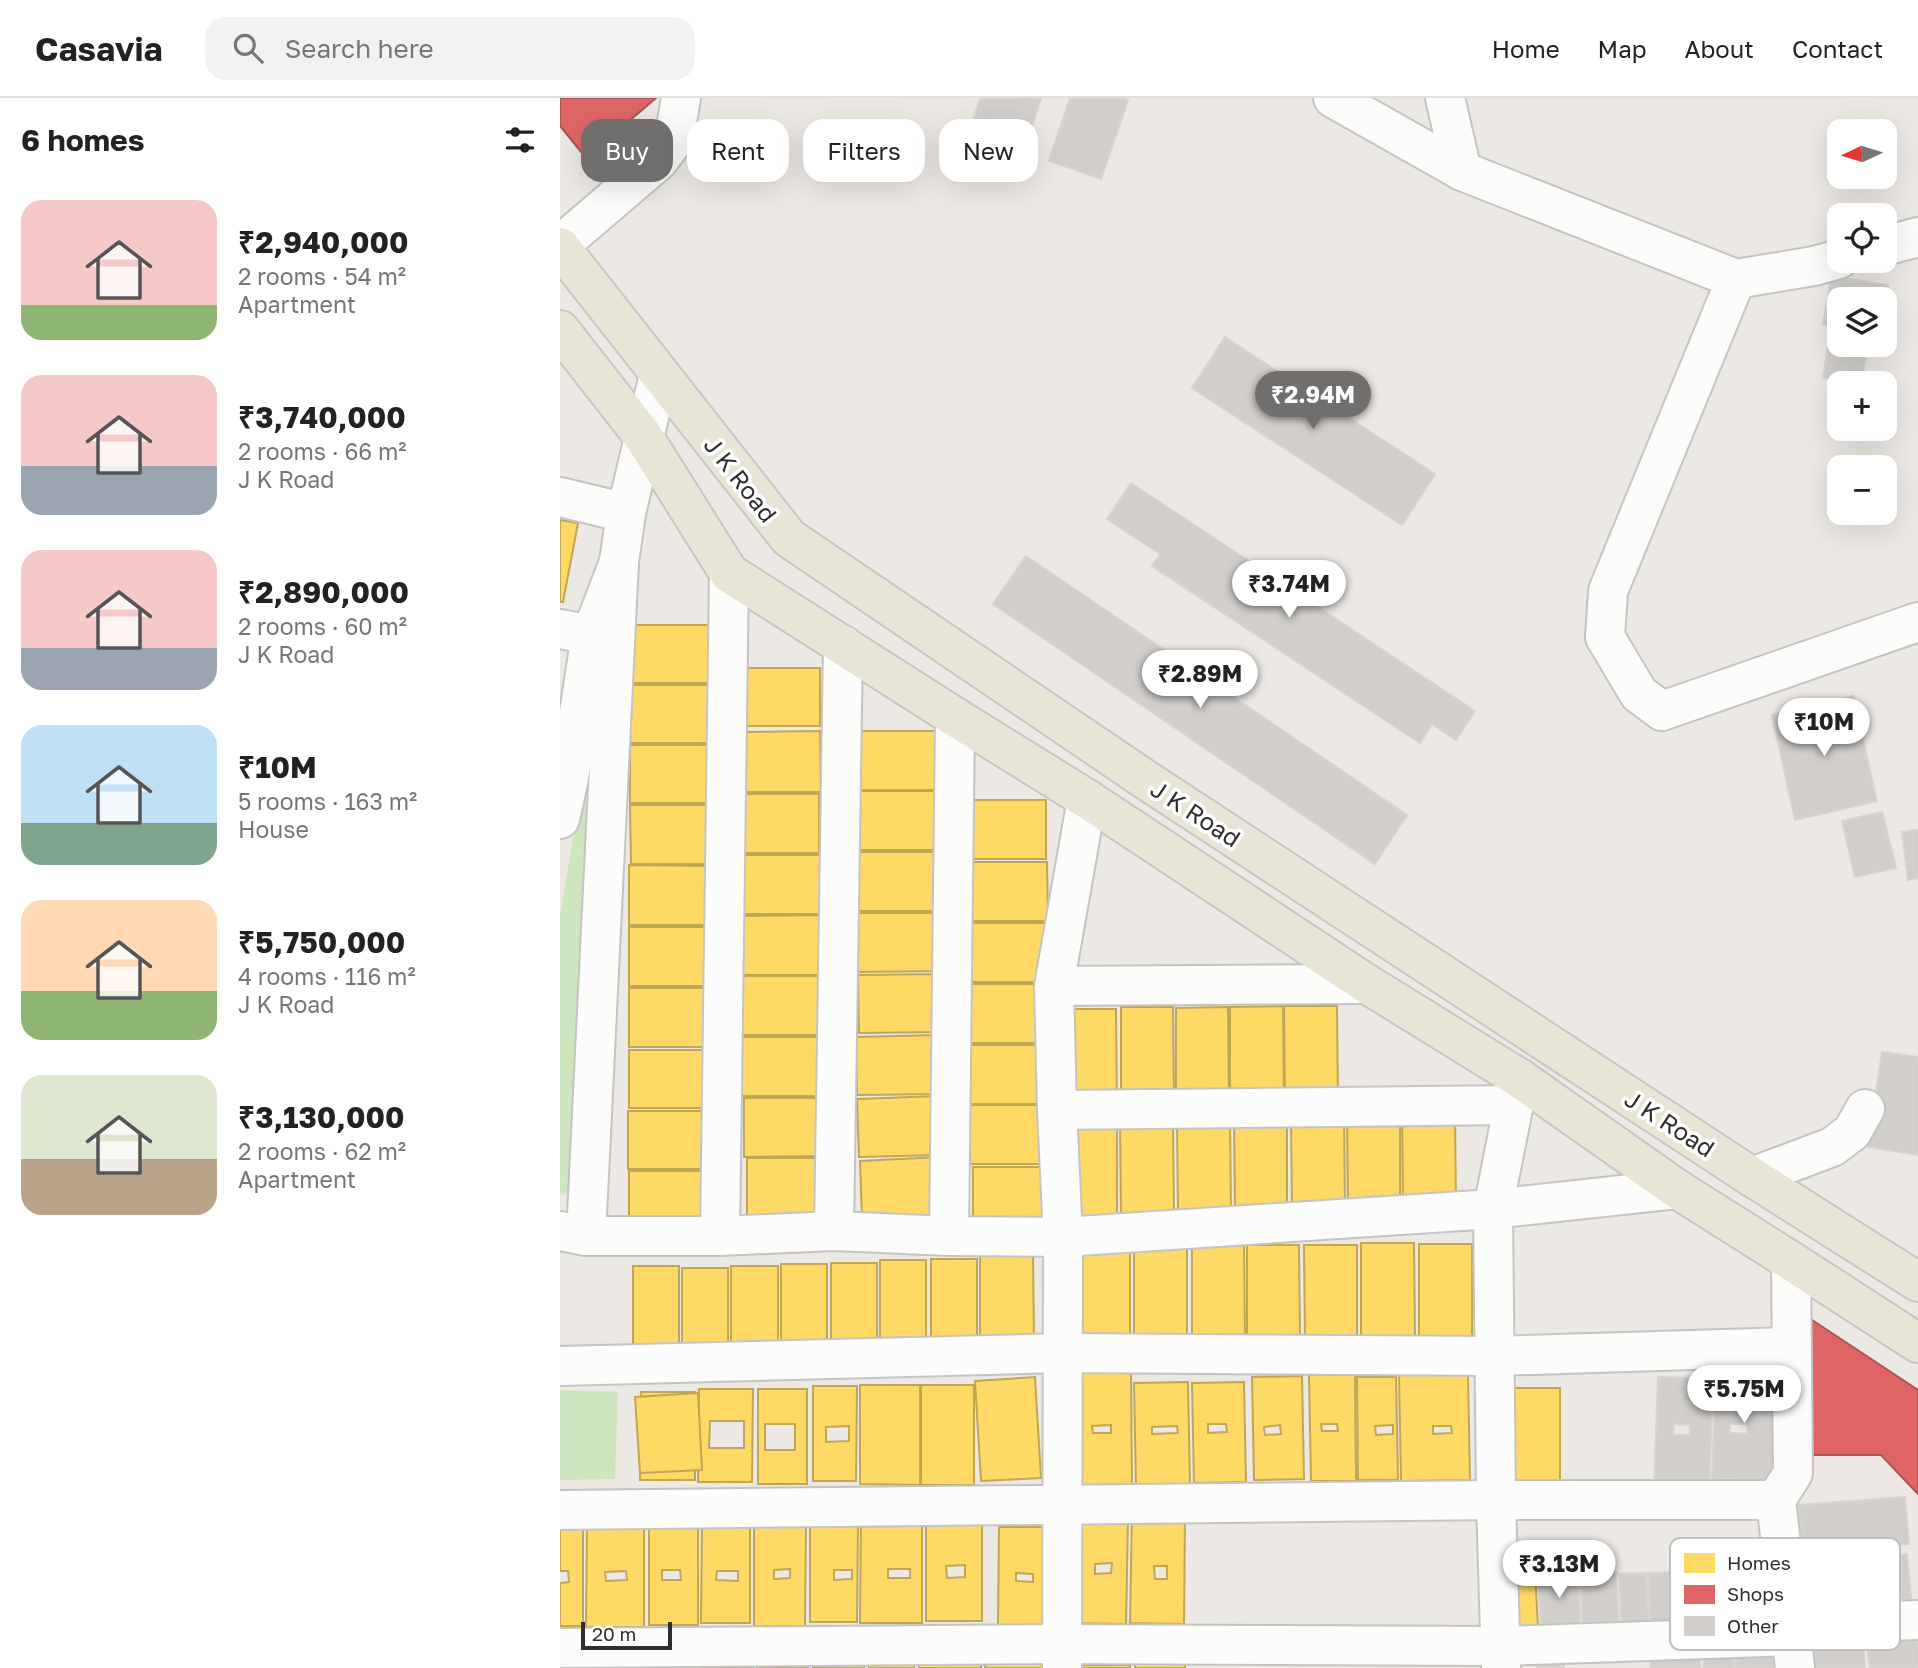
<!DOCTYPE html>
<html lang="en">
<head>
<meta charset="utf-8">
<style>
  body { margin:0; font-family:"Golos Text",sans-serif; background:#f2f2f2; color:#222; height:100vh; display:flex; flex-direction:column; font-size:26px; white-space:nowrap }
  * { box-sizing:border-box; margin:0 }
  p { font-size:23px; color:#767676 }
  .icon { flex:none; width:38px; height:38px; fill:none; stroke:currentColor; stroke-width:2; stroke-linecap:round; stroke-linejoin:round }
  .map { position:relative; flex:1; overflow:hidden }
  .drawer { display:flex; flex-direction:column; background:#fff; width:560px }
  .drawer>* { flex:none }
  .top-card { position:absolute; left:21px; top:21px; width:665px; height:63px; display:flex; gap:14px }
  .needle { width:46px; rotate:266deg }
  .controls { position:absolute; left:1267px; top:21px; display:grid; gap:14px }
  .controls a { display:grid; place-items:center; width:70px; height:70px; border-radius:14px; background:#fff; box-shadow:0 7px 28px #0002; font-size:35px }
  .scale { position:absolute; left:21px; bottom:18px; width:91px; box-sizing:border-box; padding-left:7px; border:4px solid #2e2e2e; border-top:0; font-size:19px; line-height:24px; white-space:nowrap; color:#2e2e2e; -webkit-text-stroke:5px #fff; paint-order:stroke }
  .price { position:absolute; translate:-50% -60px; padding:0 16px; border-radius:24px; background:#fff; color:#222; font-size:23px; line-height:46px; filter:drop-shadow(0 2px 4px #0008) }
  .price::after { content:''; position:absolute; left:50%; top:42px; width:21px; height:16px; margin-left:-10px; background:inherit; clip-path:polygon(0 0,100% 0,50% 100%) }
  .price.on { background:#706f6e; color:#fff }
  ul { padding:0; list-style:none }
  li { display:flex; align-items:center; gap:21px; height:175px; padding:0 21px }
  li span { display:grid; place-items:center; flex:none; width:196px; height:140px; border-radius:21px; color:#555 }
  li>.icon { margin-inline-start:auto }
  span .icon { width:84px; height:84px; fill:#fffc; stroke-width:1 }
  li b { font-size:30px }
  h2 { display:flex; justify-content:space-between; align-items:center; height:84px; padding:0 21px; font-size:30px }
  .pill { padding:0 24px; border-radius:21px; background:#fff; box-shadow:0 7px 28px #0002; font-size:24px; line-height:63px }
  .pill.on { background:#706f6e; color:#fff }
  header { display:flex; align-items:center; gap:42px; box-sizing:border-box; height:98px; padding:0 35px; background:#fff; border-bottom:2px solid #e0e0e0 }
  header strong { font-size:33px }
  nav { display:flex; gap:38px; margin-inline-start:auto; font-size:24px }
  .search { width:490px; height:63px; background:#f2f2f2; display:flex; align-items:center; gap:18px; box-sizing:border-box; padding:0 24px; border-radius:21px; color:#767676; font-size:26px }
  main { display:flex; flex:1; min-height:0 }
  .map>svg:first-child { display:block }
  .green { fill:#cee6be }
  .homes { fill:#ffd966; stroke:#c0a655; stroke-width:2; fill-rule:evenodd }
  .shops { fill:#e06666; stroke:#ab5555; stroke-width:2 }
  .building { fill:#d1cecb; stroke:#d7d4d0; stroke-width:2; fill-rule:evenodd }
  .lines { fill:none; stroke-linecap:round; stroke-linejoin:round }
  .minor-casing { stroke:#c5c4c5; stroke-width:42 }
  .major-casing { stroke:#c6c5c4; stroke-width:42 }
  .minor { stroke:#fcfcfb; stroke-width:38 }
  .major { stroke:#e8e4d6; stroke-width:38 }
  .labels { text-anchor:middle; dominant-baseline:central; stroke-width:7; stroke-linejoin:round; paint-order:stroke }
  .street-label { font-size:24px; fill:#2e2e2e; stroke:#fff }
  .key { fill:#fff; stroke:#c0c0c0; stroke-width:2 }
  .key-label { font-size:19px; fill:#2e2e2e }
</style>
</head>
<body>
<header>
<strong>Casavia</strong>
<div class="search"><svg class="icon" aria-label="search" viewBox="0 0 24 24"><circle cx="10" cy="10" r="6"/><path d="M15 15l6 6"/></svg>Search here</div>
<nav><a>Home</a><a>Map</a><a>About</a><a>Contact</a></nav>
</header>
<main>
<section class="drawer">
<h2>6 homes<svg class="icon" aria-label="filters" viewBox="0 0 24 24"><path d="M4 7h16M4 17h16"/><circle cx="9" cy="7" r="2"/><circle cx="15" cy="17" r="2"/></svg></h2>
<ul>
<li><span style="background:linear-gradient(#f6c9c9 75%,#8fb573 0)"><svg class="icon" aria-label="home" viewBox="0 0 24 24"><path d="M3 11l9-7 9 7M6 9v11h12V9"/></svg></span><div><b>₹2,940,000</b><p>2 rooms · 54 m²</p><p>Apartment</p></div></li>
<li><span style="background:linear-gradient(#f6c9c9 65%,#9aa5b1 0)"><svg class="icon" aria-label="home" viewBox="0 0 24 24"><path d="M3 11l9-7 9 7M6 9v11h12V9"/></svg></span><div><b>₹3,740,000</b><p>2 rooms · 66 m²</p><p>J K Road</p></div></li>
<li><span style="background:linear-gradient(#f6c9c9 70%,#9aa5b1 0)"><svg class="icon" aria-label="home" viewBox="0 0 24 24"><path d="M3 11l9-7 9 7M6 9v11h12V9"/></svg></span><div><b>₹2,890,000</b><p>2 rooms · 60 m²</p><p>J K Road</p></div></li>
<li><span style="background:linear-gradient(#bfe0f5 70%,#7fa58c 0)"><svg class="icon" aria-label="home" viewBox="0 0 24 24"><path d="M3 11l9-7 9 7M6 9v11h12V9"/></svg></span><div><b>₹10M</b><p>5 rooms · 163 m²</p><p>House</p></div></li>
<li><span style="background:linear-gradient(#ffd9b3 65%,#8fb573 0)"><svg class="icon" aria-label="home" viewBox="0 0 24 24"><path d="M3 11l9-7 9 7M6 9v11h12V9"/></svg></span><div><b>₹5,750,000</b><p>4 rooms · 116 m²</p><p>J K Road</p></div></li>
<li><span style="background:linear-gradient(#dfe7d0 60%,#b9a48a 0)"><svg class="icon" aria-label="home" viewBox="0 0 24 24"><path d="M3 11l9-7 9 7M6 9v11h12V9"/></svg></span><div><b>₹3,130,000</b><p>2 rooms · 62 m²</p><p>Apartment</p></div></li>
</ul>
</section>
<div class="map">
<svg width="1358" height="1570" viewBox="0 0 1358 1570">
  <rect width="100%" height="100%" fill="#ece8e4"/>
  <g class="green">
    <path d="M44 562 14 1097 0 1096V816Z"/>
    <path d="M0 1292 58 1294 55 1381 0 1382Z"/>
  </g>
  <g class="homes">
    <path d="M0 422 18 425 3 504H0Z"/>
    <rect x="69" y="527" width="81" height="58"/>
    <rect x="179" y="570" width="81" height="58"/>
    <rect x="69" y="587" width="81" height="58"/>
    <path d="M260 633 261 694H179V634Z"/>
    <rect x="297" y="633" width="81" height="59"/>
    <rect x="70" y="647" width="81" height="58"/>
    <rect x="298" y="693" width="80" height="59"/>
    <rect x="179" y="696" width="80" height="59"/>
    <rect x="406" y="702" width="80" height="59"/>
    <path d="M70 707H151V766H71Z"/>
    <rect x="298" y="754" width="81" height="59"/>
    <rect x="181" y="757" width="80" height="59"/>
    <path d="M407 764H487L488 823H407Z"/>
    <path d="M69 767 149 768V827H69Z"/>
    <path d="M298 815H379V873L298 874Z"/>
    <path d="M262 817V877H181V818Z"/>
    <rect x="408" y="825" width="80" height="59"/>
    <path d="M69 829H149L150 888H69Z"/>
    <path d="M378 876 380 934 299 935 298 877Z"/>
    <rect x="179" y="878" width="83" height="59"/>
    <rect x="408" y="886" width="81" height="59"/>
    <path d="M69 890H149L150 949H69Z"/>
    <path d="M723 908 724 1004H670V909Z"/>
    <path d="M724 908H777L778 1003H725Z"/>
    <path d="M561 909H613L614 1004 561 1005Z"/>
    <path d="M668 909 669 1005H616V910Z"/>
    <path d="M503 911H556L557 1007H503Z"/>
    <path d="M377 937 378 996 297 997 296 939Z"/>
    <rect x="181" y="939" width="83" height="59"/>
    <rect x="409" y="947" width="81" height="59"/>
    <rect x="69" y="952" width="80" height="58"/>
    <path d="M378 998 379 1057 299 1059 297 1001Z"/>
    <path d="M184 1000H265V1058L184 1059Z"/>
    <rect x="410" y="1007" width="80" height="59"/>
    <rect x="68" y="1013" width="81" height="58"/>
    <path d="M787 1013 840 1014V1109H788Z"/>
    <path d="M842 1013H895L896 1109H843Z"/>
    <path d="M731 1016H784L785 1112H732Z"/>
    <path d="M727 1018V1114H675L674 1019Z"/>
    <path d="M617 1021H670L671 1116 618 1117Z"/>
    <path d="M504 1022 557 1023V1118H505Z"/>
    <path d="M560 1023H613L614 1118 561 1119Z"/>
    <path d="M380 1059 383 1118 302 1121 300 1063Z"/>
    <rect x="187" y="1060" width="80" height="59"/>
    <rect x="413" y="1069" width="80" height="59"/>
    <rect x="69" y="1073" width="81" height="59"/>
    <path d="M801 1145H854L855 1241H801Z"/>
    <rect x="859" y="1146" width="53" height="96"/>
    <path d="M684 1147 685 1243H632V1148Z"/>
    <path d="M687 1147H739L740 1243H687Z"/>
    <path d="M744 1147H797V1242L745 1243Z"/>
    <path d="M570 1148V1244H518L517 1149Z"/>
    <rect x="574" y="1149" width="53" height="96"/>
    <path d="M420 1158H473L474 1240H420Z"/>
    <rect x="371" y="1161" width="46" height="80"/>
    <path d="M320 1162H366V1241L320 1242Z"/>
    <rect x="271" y="1165" width="46" height="80"/>
    <path d="M221 1166H267V1246L221 1245Z"/>
    <rect x="73" y="1168" width="46" height="80"/>
    <rect x="171" y="1168" width="47" height="80"/>
    <rect x="122" y="1170" width="46" height="80"/>
    <path d="M509 1274H571L572 1388H510ZM551 1327V1335H533L532 1328Z"/>
    <path d="M795 1276 796 1383H751L749 1277ZM761 1326H777L778 1333H762Z"/>
    <path d="M908 1276 910 1382 841 1383 839 1277ZM873 1328H891L892 1335 873 1336Z"/>
    <path d="M742 1278 744 1381 694 1382 692 1279ZM720 1327 721 1336 705 1337 704 1329Z"/>
    <path d="M475 1279 481 1380 421 1383 415 1283Z"/>
    <path d="M797 1279H836L838 1382H798ZM833 1327V1336L816 1337 815 1328Z"/>
    <path d="M628 1284 630 1387 576 1388 574 1285ZM617 1328 618 1335 592 1336V1329Z"/>
    <path d="M684 1284 686 1384 634 1385 632 1285ZM648 1326H666L667 1334 648 1335Z"/>
    <path d="M300 1287H360V1387L300 1386Z"/>
    <rect x="361" y="1287" width="53" height="100"/>
    <path d="M253 1288H297L296 1383H253ZM289 1328V1343L266 1344V1329Z"/>
    <path d="M946 1290H1000V1385L947 1386Z"/>
    <path d="M139 1291H193L192 1384H138ZM150 1323H184V1350H149Z"/>
    <path d="M198 1291H247V1386H198ZM205 1326H235V1352H205Z"/>
    <path d="M81 1294H135V1382H80ZM99 1329H120V1342H99Z"/>
    <path d="M138 1295 142 1372 80 1375 75 1299Z"/>
    <path d="M572 1414 625 1415 624 1526 570 1525ZM594 1468H607V1481H595Z"/>
    <path d="M510 1419 568 1420 566 1526 509 1525ZM552 1465 551 1475 535 1476V1466Z"/>
    <path d="M366 1421H422V1523H366ZM405 1467V1479L387 1480 386 1468Z"/>
    <path d="M27 1422H84V1529H26ZM66 1473 67 1482 46 1483 45 1474Z"/>
    <path d="M301 1422H362V1525H300ZM328 1471H350V1480H328Z"/>
    <path d="M194 1423 246 1424 245 1528H194ZM230 1471V1480L214 1481V1472Z"/>
    <path d="M250 1423 298 1424 297 1524H250ZM274 1472H292V1481L274 1482Z"/>
    <path d="M0 1425H23V1528H0V1485L9 1484 8 1473H0Z"/>
    <path d="M89 1426 138 1427V1527H89ZM102 1472H120L121 1482H102Z"/>
    <path d="M142 1426H190V1525H141ZM157 1473H178V1483L156 1482Z"/>
    <path d="M439 1429H498V1528H438ZM456 1475 473 1476V1484L456 1483Z"/>
    <path d="M975 1472 978 1530 948 1532 945 1473Z"/>
    <rect x="359" y="1558" width="62" height="12"/>
    <path d="M308 1559H354V1570H309Z"/>
    <path d="M497 1560V1570H425V1561Z"/>
    <rect x="575" y="1562" width="50" height="8"/>
    <path d="M304 1563V1570H253V1564Z"/>
    <rect x="85" y="1567" width="52" height="3"/>
    <path d="M247 1567 248 1570H197V1568Z"/>
    <rect x="511" y="1567" width="59" height="3"/>
    <rect x="140" y="1568" width="53" height="2"/>
  </g>
  <g class="shops">
    <path d="M0 0H96L26 60 0 28Z"/>
    <path d="M1240 1214 1358 1292V1396L1321 1357H1245Z"/>
  </g>
  <g class="building">
    <path d="M420 0H481L464 54 409 37Z"/>
    <path d="M510 0H563L568 2 541 81 489 63Z"/>
    <path d="M1271 178 1328 187 1325 209V201H1279V247H1307L1302 285 1263 280 1271 228 1263 227Z"/>
    <path d="M665 239 875 376 842 427 632 290Z"/>
    <path d="M571 385 915 613 896 642 872 626 860 645 592 468 600 456 547 421Z"/>
    <path d="M466 458 847 717 815 766 433 506Z"/>
    <path d="M1293 598 1317 703 1235 722 1212 617Z"/>
    <path d="M1322 714 1336 770 1295 779 1282 723Z"/>
    <path d="M1358 732V780L1348 782 1342 734Z"/>
    <path d="M1322 954 1358 959V1057L1308 1049Z"/>
    <path d="M1156 1272 1216 1274 1213 1383 1152 1380ZM1170 1326H1187V1336L1170 1335Z"/>
    <path d="M1098 1279 1153 1281 1149 1393 1094 1391ZM1114 1326 1130 1327V1337H1113Z"/>
    <path d="M1345 1399 1349 1446 1242 1454 1239 1407Z"/>
    <path d="M1347 1456 1351 1501 1244 1510 1240 1466Z"/>
    <path d="M1018 1474 1020 1528 981 1531 978 1476Z"/>
    <path d="M1056 1474 1059 1528 1023 1530 1020 1476Z"/>
    <path d="M1111 1474 1114 1530 1091 1532 1088 1475Z"/>
    <path d="M1086 1475 1089 1530 1062 1531 1059 1476Z"/>
    <path d="M1358 1528V1570H1310L1305 1534Z"/>
    <path d="M1302 1530 1305 1570H1254L1252 1534Z"/>
    <path d="M1173 1550 1174 1570H1144L1143 1552Z"/>
    <path d="M1215 1551 1216 1570H1176V1552Z"/>
    <path d="M1140 1552V1570H1091L1090 1554Z"/>
    <path d="M1003 1555 1004 1570H977L976 1556Z"/>
  </g>
  <g class="lines">
    <defs>
      <g id="minor">
        <path d="M773 0 902 73 1176 181 1254 168 1279 161"/>
        <path d="M885 0 902 73"/>
        <path d="M0 147 98 63 114 42 121 0"/>
        <path d="M1325 148 1358 139"/>
        <path d="M1176 181 1048 493 1045 539 1079 596 1102 613 1358 524"/>
        <path d="M0 399 66 415"/>
        <path d="M0 531 31 537"/>
        <path d="M0 721 9 680 31 537 59 464 66 415 99 277"/>
        <path d="M494 888 807 886"/>
        <path d="M497 1012 954 1007"/>
        <path d="M1192 1079 1272 1049 1292 1034 1305 1011"/>
        <path d="M0 1133 26 1138H160L274 1133 389 1138 503 1139 933 1111 1117 1091"/>
        <path d="M274 1133 283 547"/>
        <path d="M26 1138 59 464"/>
        <path d="M160 1138 169 475"/>
        <path d="M389 1138 395 619"/>
        <path d="M1231 1163 1233 1375 1216 1402 1235 1570"/>
        <path d="M0 1268 502 1255 935 1258 1231 1249"/>
        <path d="M0 1412 936 1402H1216"/>
        <path d="M0 1550 502 1546 942 1548 1233 1538 1274 1525 1358 1522"/>
        <path d="M502 1570 503 1139 497 1012 494 888 527 701"/>
        <path d="M941 1570 936 1402 933 1111 959 980"/>
      </g>
      <g id="major">
        <path d="M0 149 229 440 586 682 1192 1079 1358 1184"/>
        <path d="M0 232 83 338 169 475 395 619 527 701 807 886 959 980 1117 1091 1231 1163 1358 1245"/>
      </g>
    </defs>
    <use href="#minor" class="minor-casing"/>
    <use href="#major" class="major-casing"/>
    <use href="#minor" class="minor"/>
    <use href="#major" class="major"/>
  </g>
  <g class="labels">
    <g class="street-label">
      <text transform="translate(181 381) rotate(52)">J K Road</text>
      <text transform="translate(636 715) rotate(33)">J K Road</text>
      <text transform="translate(1110 1025) rotate(33)">J K Road</text>
    </g>
  </g>
  <rect x="1110" y="1440" width="230" height="112" rx="10" class="key"/>
  <rect x="1124" y="1455" width="31" height="20" fill="#ffd966"/>
  <rect x="1124" y="1487" width="31" height="19" fill="#e06666"/>
  <rect x="1124" y="1518" width="31" height="20" fill="#d1cecb"/>
  <g class="key-label">
    <text x="1167" y="1472">Homes</text>
    <text x="1167" y="1503">Shops</text>
    <text x="1167" y="1535">Other</text>
  </g>
</svg>
<div class="controls">
<a><svg class="needle" viewBox="-14 -14 28 28"><path d="M0-13l5 13h-10z" fill="#e53935"/><path d="M0 13l5-13h-10z" fill="#767676"/></svg></a>
<a><svg class="icon" aria-label="locate" viewBox="0 0 24 24"><circle cx="12" cy="12" r="6"/><path d="M12 2v4M12 18v4M2 12h4M18 12h4"/></svg></a>
<a><svg class="icon" aria-label="layers" viewBox="0 0 24 24"><path d="M12 4l9 5-9 5-9-5zM3 14l9 5 9-5"/></svg></a>
<a>+</a>
<a>−</a>
</div>
<div class="scale">20 m</div>
<b class="price on" style="left:753px;top:333px">₹2.94M</b>
<b class="price" style="left:729px;top:522px">₹3.74M</b>
<b class="price" style="left:640px;top:612px">₹2.89M</b>
<b class="price" style="left:1264px;top:660px">₹10M</b>
<b class="price" style="left:1184px;top:1327px">₹5.75M</b>
<b class="price" style="left:999px;top:1502px">₹3.13M</b>
<div class="top-card">
<a class="pill on">Buy</a>
<a class="pill">Rent</a>
<a class="pill">Filters</a>
<a class="pill">New</a>
</div>
</div>
</main>
</body>
</html>
